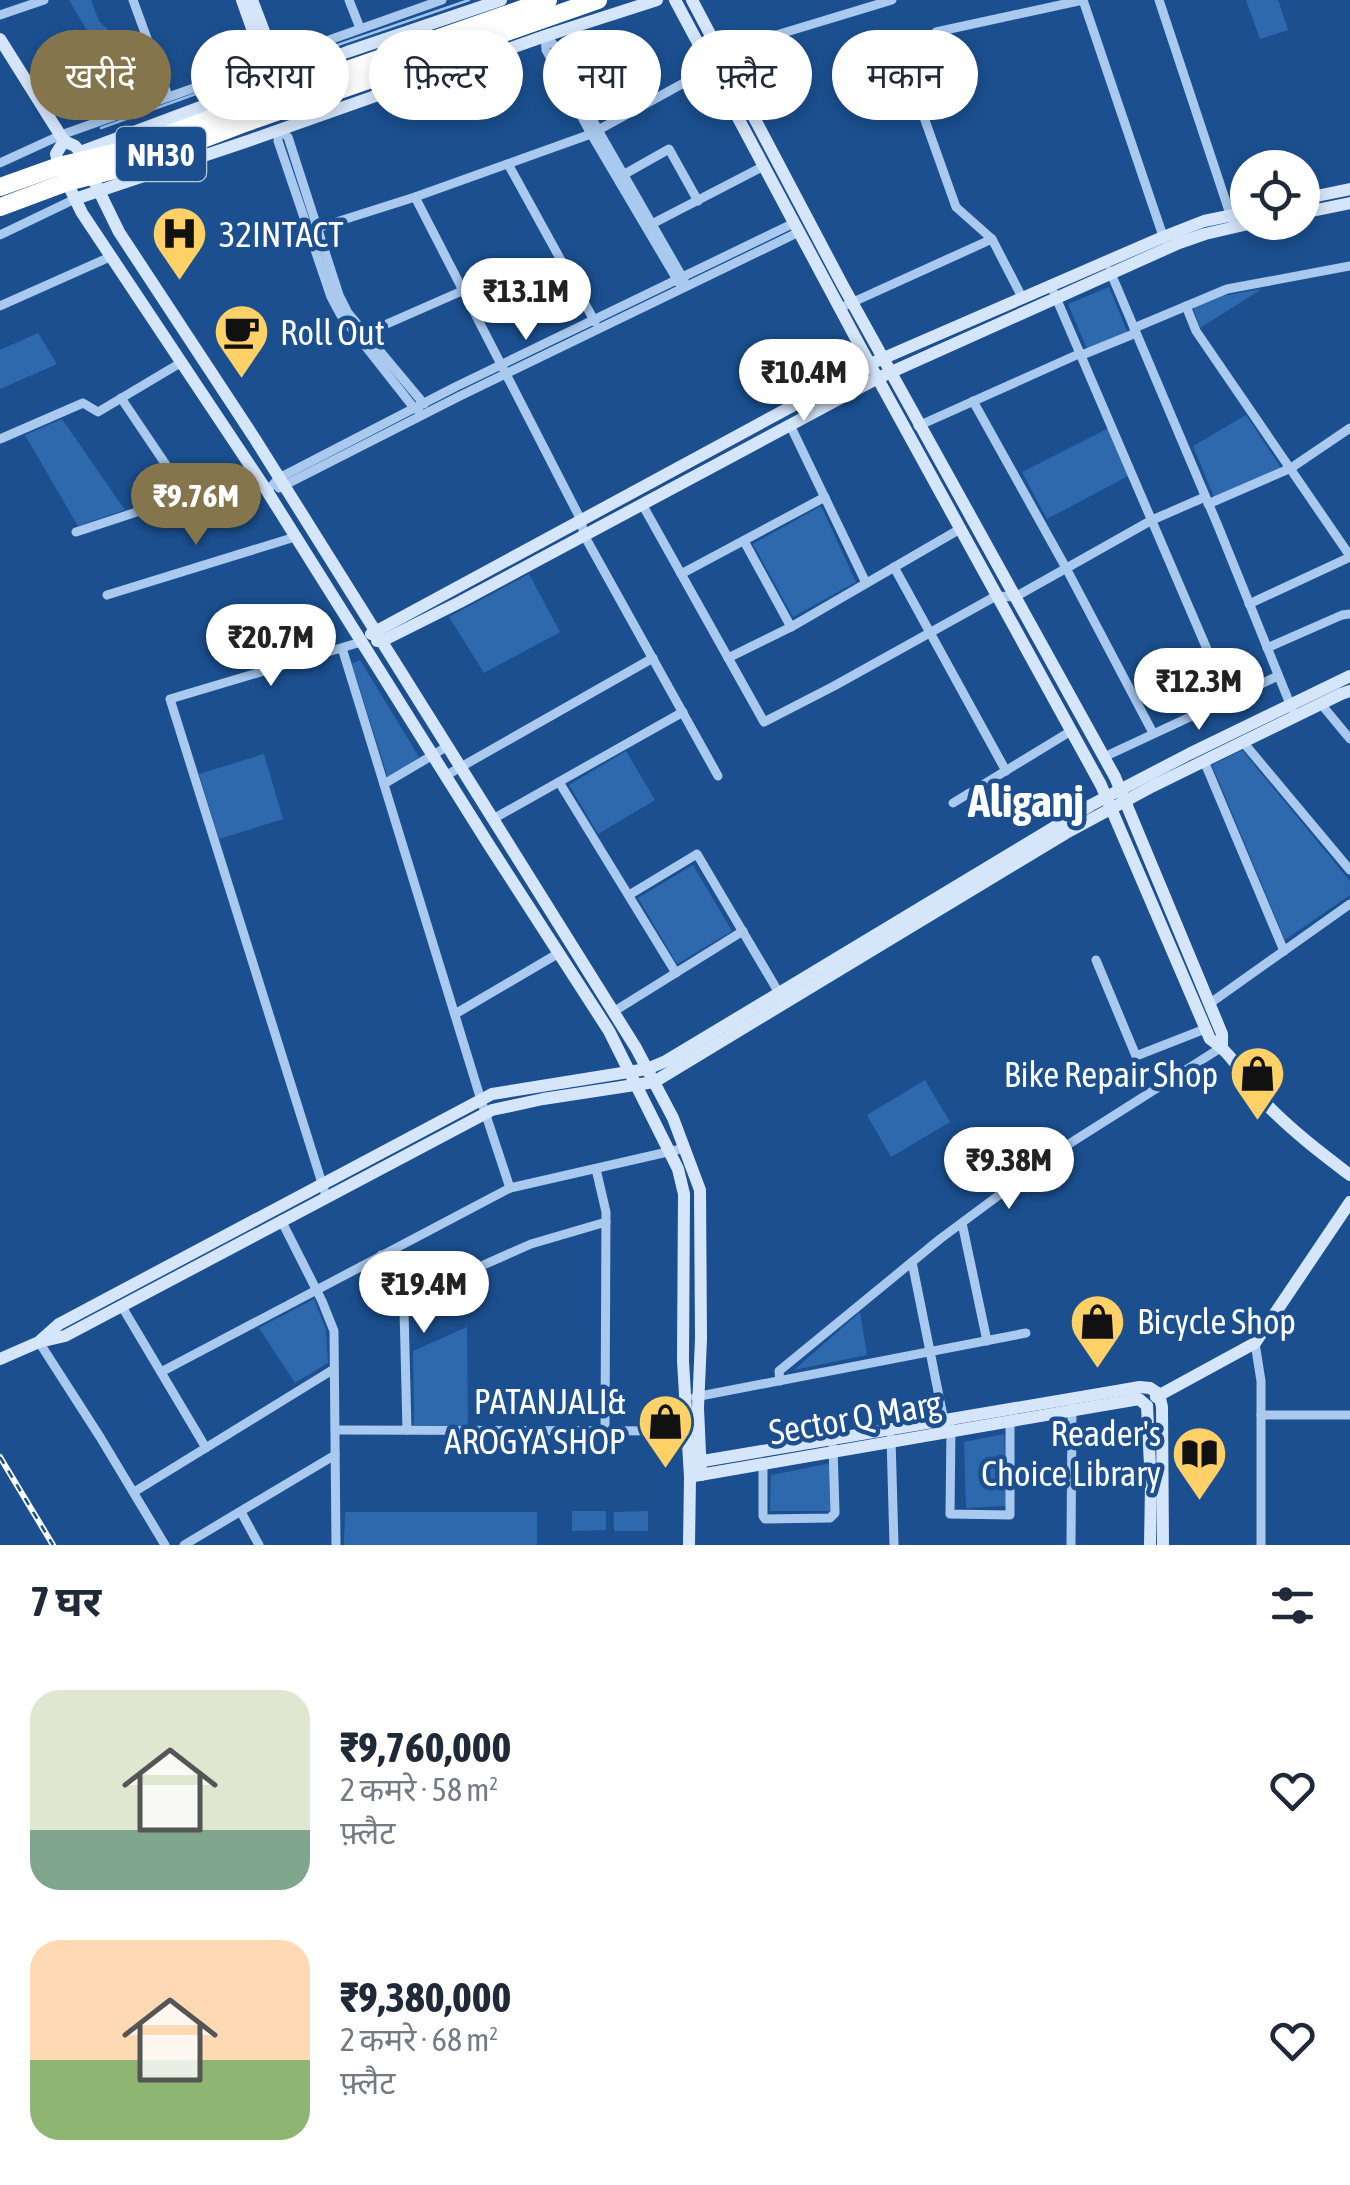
<!DOCTYPE html>
<html lang="hi">
<head>
<meta charset="utf-8">
<style>
  body { margin:0; font-family:"Asap Condensed","Noto Sans Devanagari",sans-serif; background:#f2f2f3; color:#1f2937; height:100vh; display:flex; flex-direction:column; font-size:38px; white-space:nowrap }
  * { box-sizing:border-box; margin:0 }
  p { font-size:32px; color:#747a83 }
  .icon { flex:none; width:55px; height:55px; fill:none; stroke:currentColor; stroke-width:2; stroke-linecap:round; stroke-linejoin:round }
  .map { position:relative; height:1545px; overflow:hidden }
  .panel { display:flex; flex-direction:column; background:#fff; flex:1 }
  .panel>* { flex:none }
  .guide { position:absolute; left:30px; top:30px; width:1290px; height:90px; display:flex; gap:20px }
  .fabs { position:absolute; left:1230px; top:150px; display:grid; gap:20px }
  .fabs a { display:grid; place-items:center; width:90px; height:90px; border-radius:50%; background:#fff; box-shadow:0 5px 15px #0003; font-size:50px }
  .price { position:absolute; translate:-50% -85px; padding:0 22px; border-radius:35px; background:#fff; color:#222; font-size:32px; line-height:65px; filter:drop-shadow(0 2px 5px #0008) }
  .price::after { content:''; position:absolute; left:50%; top:60px; width:30px; height:22px; margin-left:-15px; background:inherit; clip-path:polygon(0 0,100% 0,50% 100%) }
  .price.active { background:#84754c; color:#fff }
  ul { padding:0; list-style:none }
  li { display:flex; align-items:center; gap:30px; height:250px; padding:0 30px }
  li span { display:grid; place-items:center; flex:none; width:280px; height:200px; border-radius:30px; color:#555 }
  li>.icon { margin-inline-start:auto }
  span .icon { width:120px; height:120px; fill:#fffc; stroke-width:1 }
  li b { font-size:42px }
  h2 { display:flex; justify-content:space-between; align-items:center; height:120px; padding:0 30px; font-size:42px }
  .tag { padding:0 35px; border-radius:45px; background:#fff; box-shadow:0 5px 15px #0003; font-size:35px; line-height:90px }
  .tag.active { background:#84754c; color:#fff }
  .map>svg:first-child { display:block }
  .green { fill:#2e69ad }
  .lines { fill:none; stroke-linecap:round; stroke-linejoin:round }
  .stream { stroke:#9cc4f0; stroke-width:2.5 }
  .street { stroke:#a9c9ee; stroke-width:9 }
  .secondary { stroke:#d6e6fa; stroke-width:12 }
  .highway { stroke:#fff; stroke-width:18 }
  .rail-casing { stroke:#fff; stroke-width:6 }
  .rail { stroke:#1b4f8f; stroke-width:2.5; stroke-dasharray:8; stroke-linecap:butt }
  .labels { text-anchor:middle; dominant-baseline:central; stroke-width:9; stroke-linejoin:round; paint-order:stroke }
  .shield { fill:#1b4f8f; stroke:#bbcadd; stroke-width:2.5 }
  .shield-label { font-size:32px; font-weight:bold; fill:#fff }
  .poi-label { font-size:35px; fill:#fff; stroke:#1b4f8f; text-anchor:start }
  .street-label { font-size:35px; fill:#fff; stroke:#1b4f8f }
  .district-label { font-size:45px; font-weight:bold; fill:#fff; stroke:#1b4f8f }
</style>
</head>
<body>
<div class="map">
<svg width="1350" height="1545" viewBox="0 0 1350 1545">
  <rect width="100%" height="100%" fill="#1b4f8f"/>
  <g class="green">
    <path d="M69 0H91L99 21 114 35 93 41Z"/>
    <path d="M1246 0H1278L1288 30 1260 39Z"/>
    <path d="M1109 287 1128 334 1088 351 1068 304Z"/>
    <path d="M1262 289 1200 328 1193 308 1222 296Z"/>
    <path d="M38 333 57 364 0 389V350Z"/>
    <path d="M1246 415 1281 468 1214 497 1193 446Z"/>
    <path d="M62 419 125 510 78 526 25 435Z"/>
    <path d="M1109 428 1128 476 1047 519 1022 472Z"/>
    <path d="M821 506 856 582 793 617 753 544Z"/>
    <path d="M529 574 560 632 484 673 449 617Z"/>
    <path d="M360 660 419 757 388 778 352 664Z"/>
    <path d="M1242 750 1350 881V895L1285 940 1212 765Z"/>
    <path d="M626 751 655 800 598 834 569 785Z"/>
    <path d="M264 754 283 819 219 839 199 774Z"/>
    <path d="M693 865 732 931 677 964 638 898Z"/>
    <path d="M925 1080 950 1122 891 1157 867 1115Z"/>
    <path d="M314 1299 326 1330 328 1363 295 1383 259 1328Z"/>
    <path d="M860 1312 867 1355 794 1370Z"/>
    <path d="M467 1327 468 1425H414L413 1351Z"/>
    <path d="M1004 1434 1007 1506 966 1508 964 1442Z"/>
    <path d="M831 1463V1511H770L771 1475Z"/>
    <path d="M572 1511H606V1530L572 1531Z"/>
    <path d="M648 1511V1531H614V1512Z"/>
    <path d="M345 1512H537V1545H344Z"/>
  </g>
  <g class="lines">
    <g class="stream">
      <path d="M285 63 469 0"/>
      <path d="M101 128 260 71"/>
    </g>
    <g class="street">
      <path d="M133 0 168 96"/>
      <path d="M349 0 360 28"/>
      <path d="M1083 0 1164 239"/>
      <path d="M1159 0 1232 220"/>
      <path d="M0 15 44 0"/>
      <path d="M936 32 1083 0"/>
      <path d="M545 36 546 50 591 134 679 283"/>
      <path d="M547 37 555 46 598 130 684 280"/>
      <path d="M717 53 892 0"/>
      <path d="M911 81 956 207 992 239 1023 299"/>
      <path d="M279 129 278 141 331 297 340 314 414 408 419 411"/>
      <path d="M279 129 288 137 339 295 348 313 424 404"/>
      <path d="M0 163 61 135 442 0"/>
      <path d="M508 164 595 322"/>
      <path d="M623 175 669 149 698 201"/>
      <path d="M415 197 581 520 584 535 718 776"/>
      <path d="M648 226 764 166"/>
      <path d="M308 231 415 197 591 134 711 68"/>
      <path d="M0 235 75 199"/>
      <path d="M1110 271 1218 526 1292 709"/>
      <path d="M1054 293 1228 698"/>
      <path d="M0 306 110 257"/>
      <path d="M1186 306 1196 331 1350 556"/>
      <path d="M840 308 992 239"/>
      <path d="M1134 328 1227 289 1350 266"/>
      <path d="M364 334 462 291"/>
      <path d="M1082 355 1136 333"/>
      <path d="M121 398 187 496"/>
      <path d="M973 401 1066 568 1153 733"/>
      <path d="M790 425 866 583"/>
      <path d="M918 426 1081 353"/>
      <path d="M0 439 83 403 98 412 182 362"/>
      <path d="M279 488 460 396 799 232"/>
      <path d="M267 491 279 478 455 387 794 223"/>
      <path d="M642 504 764 722 834 686 996 596 1015 597 1152 520 1205 497"/>
      <path d="M1208 504 1291 468 1350 428"/>
      <path d="M76 532 255 473"/>
      <path d="M744 541 791 627"/>
      <path d="M894 567 1006 771"/>
      <path d="M681 574 825 497"/>
      <path d="M107 595 295 537"/>
      <path d="M1249 604 1350 557"/>
      <path d="M342 648 481 1100 510 1188"/>
      <path d="M1267 648 1342 615 1350 614"/>
      <path d="M728 658 791 627 960 529"/>
      <path d="M1321 704 1350 739"/>
      <path d="M1243 742 1350 870"/>
      <path d="M1104 757 1278 676"/>
      <path d="M1204 761 1284 951"/>
      <path d="M445 776 653 658"/>
      <path d="M559 782 676 973"/>
      <path d="M384 784 448 746"/>
      <path d="M953 803 1071 731"/>
      <path d="M493 819 683 712"/>
      <path d="M629 895 697 854 779 993"/>
      <path d="M1096 960 1136 1056 1205 1029"/>
      <path d="M1209 1004 1350 904"/>
      <path d="M613 1012 743 931"/>
      <path d="M455 1014 559 953"/>
      <path d="M596 1169 606 1212 605 1431"/>
      <path d="M326 1196 170 699 361 642"/>
      <path d="M281 1220 322 1301 334 1331 336 1545"/>
      <path d="M962 1223 987 1341"/>
      <path d="M381 1255 404 1309 407 1430"/>
      <path d="M912 1262 945 1426"/>
      <path d="M121 1305 206 1448"/>
      <path d="M404 1309 479 1267 531 1244 606 1222"/>
      <path d="M39 1342 100 1437 165 1545"/>
      <path d="M1255 1343 1261 1381V1545"/>
      <path d="M161 1372 510 1188 685 1148"/>
      <path d="M780 1381 779 1371 940 1239 1061 1149 1222 1047"/>
      <path d="M695 1397 1026 1333"/>
      <path d="M1261 1415H1350"/>
      <path d="M951 1427 950 1514 1010 1515V1421"/>
      <path d="M335 1430 691 1431"/>
      <path d="M891 1438 894 1545"/>
      <path d="M763 1464V1516L765 1519 830 1518 835 1513 833 1447"/>
      <path d="M134 1492 334 1369"/>
      <path d="M241 1512 259 1545"/>
      <path d="M184 1545 335 1455"/>
      <path d="M1071 1545 1072 1408"/>
    </g>
    <g class="secondary">
      <path d="M242 0 267 71 263 83"/>
      <path d="M252 0 276 63 288 74"/>
      <path d="M675 0 861 348 1101 785 1210 1039C1235 1055 1246 1083 1266 1104 1291 1130 1321 1153 1350 1175"/>
      <path d="M692 0 842 284 1115 777 1222 1034V1047"/>
      <path d="M0 39 64 141 75 146 80 152 119 232 255 439 493 819 636 1048 673 1118 700 1190 701 1339 698 1408 701 1475"/>
      <path d="M64 141 56 154 59 166 82 213 267 491 489 845 609 1031 678 1169 684 1194 683 1361 690 1477 689 1545"/>
      <path d="M80 152 347 52 501 0"/>
      <path d="M75 199 248 141 545 36 657 0"/>
      <path d="M1302 199 1350 189"/>
      <path d="M1302 213 1350 203"/>
      <path d="M371 634 870 364 1163 237 1204 221 1248 212"/>
      <path d="M377 641H382L460 602 878 378 1179 243 1205 234 1257 222"/>
      <path d="M41 1340 59 1324 492 1094 647 1069 666 1061 1091 805 1189 754 1350 676"/>
      <path d="M0 1359 39 1342 65 1336 492 1110 543 1099 654 1082 1066 833 1153 786 1341 694 1350 691"/>
      <path d="M1156 1397 1255 1343 1350 1202"/>
      <path d="M1147 1406 1151 1485 1150 1545"/>
      <path d="M691 1463 1140 1387 1150 1388 1159 1394 1162 1407 1163 1545"/>
      <path d="M694 1476 1139 1399 1147 1406"/>
    </g>
    <g class="highway">
      <path d="M0 187 59 166 126 150 261 100 548 0"/>
      <path d="M0 207 67 182 134 165 242 124 598 0"/>
    </g>
    <defs>
      <path id="rail" d="M0 1457 53 1545"/>
    </defs>
    <use href="#rail" class="rail-casing"/>
    <use href="#rail" class="rail"/>
  </g>
  <defs>
    <symbol id="hospital-pin" viewBox="-11 -11 22 30"><path d="M0 17L-7.5 6A9.5 9.5 0 1 1 7.5 6Z" fill="#ffd166" stroke="#1b4f8f"/><path d="M-5-5h3v3.5h4V-5h3V5h-3V1.5h-4V5h-3Z" fill="#111"/></symbol>
    <symbol id="cafe-pin" viewBox="-11 -11 22 30"><path d="M0 17L-7.5 6A9.5 9.5 0 1 1 7.5 6Z" fill="#ffd166" stroke="#1b4f8f"/><path d="M-5.5-4.5H6V0H3Q3 3.5 0 3.5H-2.5Q-5.5 3.5-5.5 0ZM3-3.2v2h1.7v-2ZM-6 4.5H4V6H-6Z" fill="#111"/></symbol>
    <symbol id="shop-pin" viewBox="-11 -11 22 30"><path d="M0 17L-7.5 6A9.5 9.5 0 1 1 7.5 6Z" fill="#ffd166" stroke="#1b4f8f"/><path d="M-5-2.5h2.3a2.7 3.5 0 0 1 5.4 0H5L5.5 6h-11ZM-1.5-2.5h3a1.5 2.3 0 0 0-3 0Z" fill="#111"/></symbol>
    <symbol id="library-pin" viewBox="-11 -11 22 30"><path d="M0 17L-7.5 6A9.5 9.5 0 1 1 7.5 6Z" fill="#ffd166" stroke="#1b4f8f"/><path d="M-6-4Q-3-5.5-.7-3.5V5Q-3 3-6 4ZM6-4Q3-5.5 .7-3.5V5Q3 3 6 4Z" fill="#111"/></symbol>
  </defs>
  <g fill-rule="evenodd">
    <use href="#hospital-pin" x="148" y="202" width="63" height="86"/>
    <use href="#cafe-pin" x="210" y="300" width="63" height="86"/>
    <use href="#shop-pin" x="1226" y="1042" width="63" height="86"/>
    <use href="#shop-pin" x="1066" y="1290" width="63" height="86"/>
    <use href="#shop-pin" x="634" y="1390" width="63" height="86"/>
    <use href="#library-pin" x="1168" y="1422" width="63" height="86"/>
  </g>
  <g class="labels">
    <rect class="shield" x="116" y="127" width="90" height="54" rx="8"/>
    <g class="shield-label">
      <text x="161" y="154">NH30</text>
    </g>
    <g class="poi-label">
      <text x="219" y="234">32INTACT</text>
      <text x="280" y="332">Roll Out</text>
      <text x="1218" y="1074" text-anchor="end">Bike Repair Shop</text>
      <text x="1137" y="1321">Bicycle Shop</text>
      <text x="626" y="1401" text-anchor="end">PATANJALI&amp;<tspan x="626" dy="40">AROGYA SHOP</tspan></text>
      <text x="1161" y="1433" text-anchor="end">Reader's<tspan x="1161" dy="40">Choice Library</tspan></text>
    </g>
    <g class="street-label">
      <text transform="translate(855 1417) rotate(-10)">Sector Q Marg</text>
    </g>
    <g class="district-label">
      <text x="1026" y="801">Aliganj</text>
    </g>
  </g>
</svg>
<div class="fabs">
<a><svg class="icon" aria-label="locate" viewBox="0 0 24 24"><circle cx="12" cy="12" r="6"/><path d="M12 2v4M12 18v4M2 12h4M18 12h4"/></svg></a>
</div>
<b class="price" style="left:526px;top:343px">₹13.1M</b>
<b class="price" style="left:804px;top:424px">₹10.4M</b>
<b class="price active" style="left:196px;top:548px">₹9.76M</b>
<b class="price" style="left:271px;top:689px">₹20.7M</b>
<b class="price" style="left:1199px;top:733px">₹12.3M</b>
<b class="price" style="left:1009px;top:1212px">₹9.38M</b>
<b class="price" style="left:424px;top:1336px">₹19.4M</b>
<div class="guide">
<a class="tag active">खरीदें</a>
<a class="tag">किराया</a>
<a class="tag">फ़िल्टर</a>
<a class="tag">नया</a>
<a class="tag">फ़्लैट</a>
<a class="tag">मकान</a>
</div>
</div>
<section class="panel">
<h2>7 घर<svg class="icon" aria-label="filters" viewBox="0 0 24 24"><path d="M4 7h16M4 17h16"/><circle cx="9" cy="7" r="2"/><circle cx="15" cy="17" r="2"/></svg></h2>
<ul>
<li><span style="background:linear-gradient(#dfe7d0 70%,#7fa58c 0)"><svg class="icon" aria-label="home" viewBox="0 0 24 24"><path d="M3 11l9-7 9 7M6 9v11h12V9"/></svg></span><div><b>₹9,760,000</b><p>2 कमरे · 58 m²</p><p>फ़्लैट</p></div><svg class="icon" aria-label="heart" viewBox="0 0 24 24"><path d="M12 20l-8-8c-3-5 5-10 8-4 3-6 11-1 8 4z"/></svg></li>
<li><span style="background:linear-gradient(#ffd9b3 60%,#8fb573 0)"><svg class="icon" aria-label="home" viewBox="0 0 24 24"><path d="M3 11l9-7 9 7M6 9v11h12V9"/></svg></span><div><b>₹9,380,000</b><p>2 कमरे · 68 m²</p><p>फ़्लैट</p></div><svg class="icon" aria-label="heart" viewBox="0 0 24 24"><path d="M12 20l-8-8c-3-5 5-10 8-4 3-6 11-1 8 4z"/></svg></li>
</ul>
</section>
</body>
</html>
